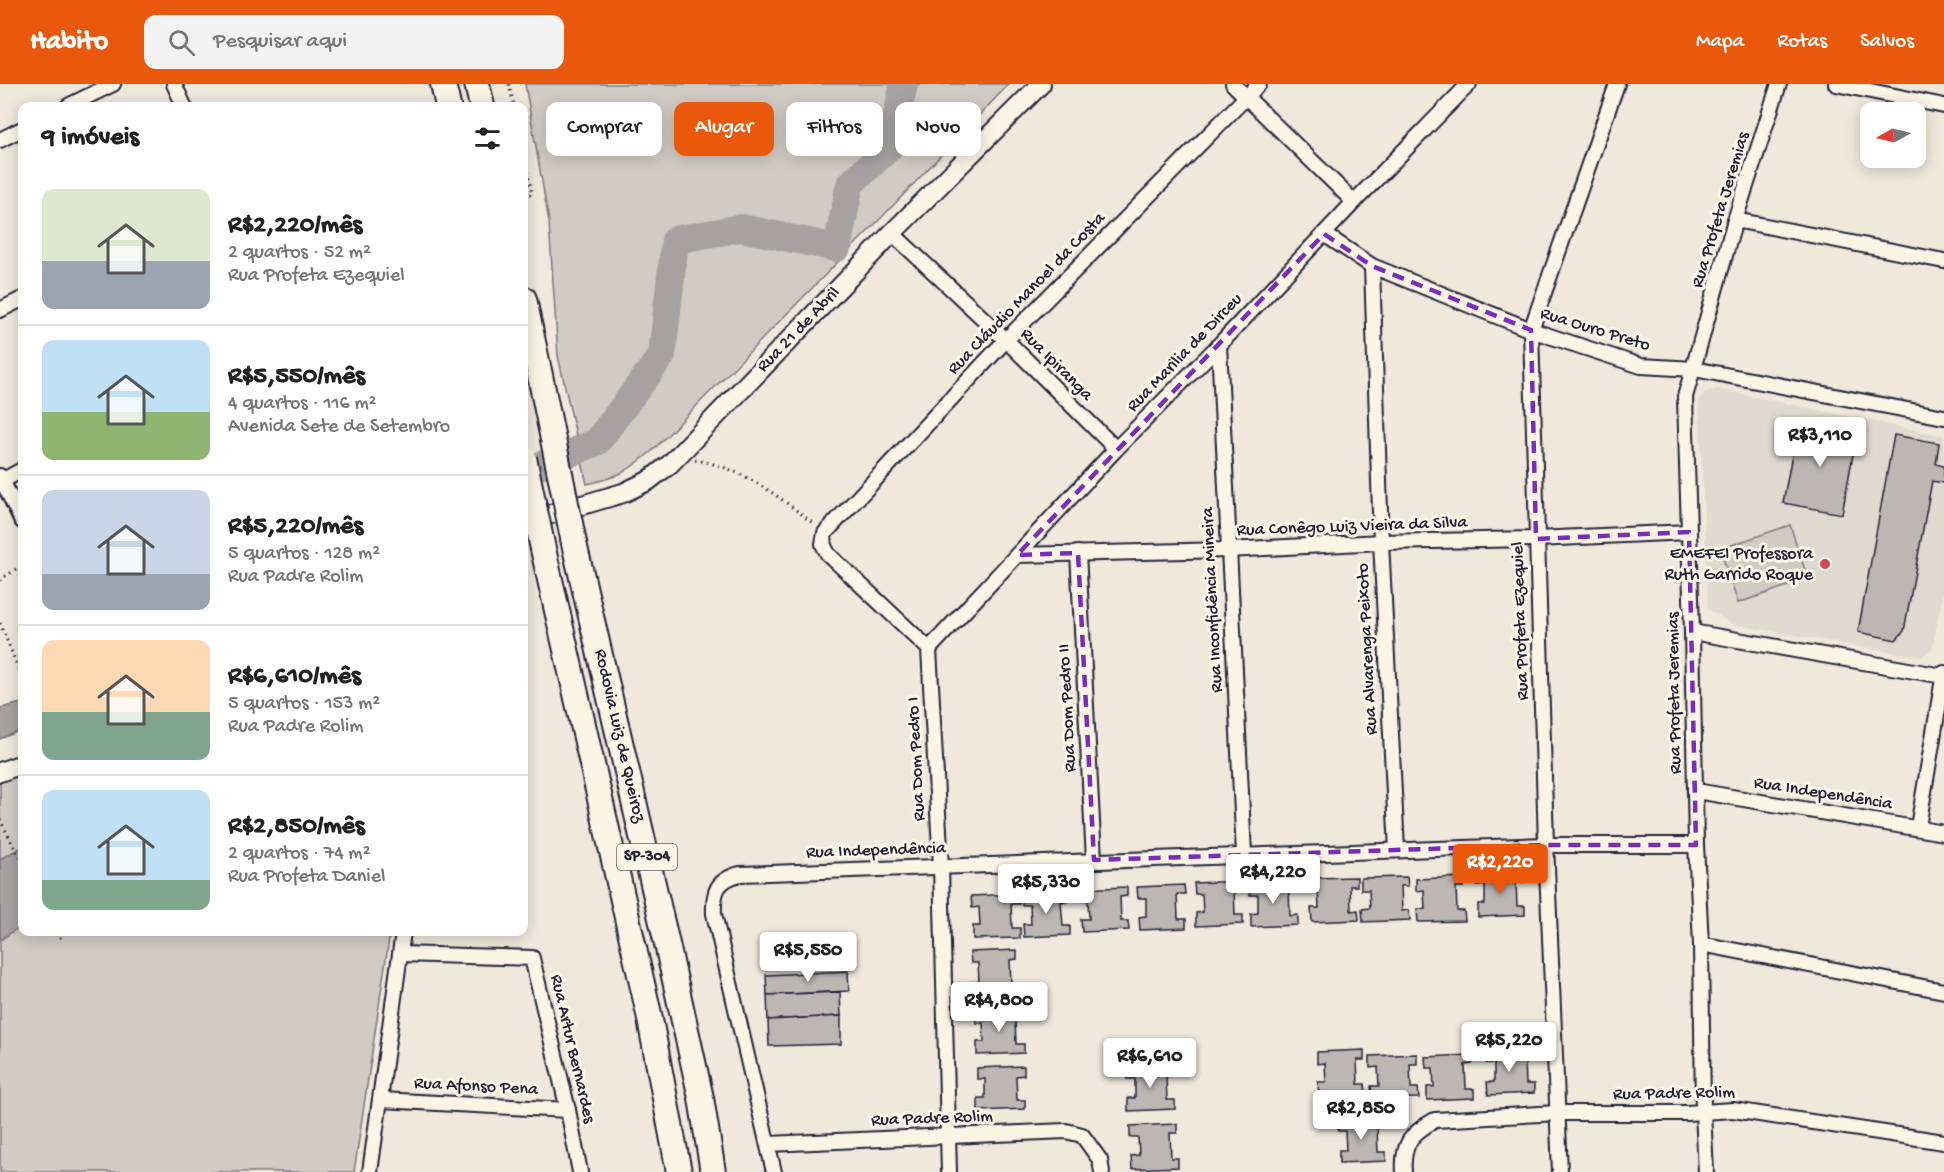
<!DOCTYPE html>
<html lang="pt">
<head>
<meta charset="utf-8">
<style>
  body { margin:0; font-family:"Gochi Hand",sans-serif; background:#f2f2f2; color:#222; height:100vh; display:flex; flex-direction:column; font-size:22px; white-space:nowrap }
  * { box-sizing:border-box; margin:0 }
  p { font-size:20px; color:#767676 }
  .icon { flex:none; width:33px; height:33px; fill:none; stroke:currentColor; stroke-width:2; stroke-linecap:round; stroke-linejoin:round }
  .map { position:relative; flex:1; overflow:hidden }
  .drawer { position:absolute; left:18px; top:18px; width:510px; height:834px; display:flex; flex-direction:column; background:#fff; border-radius:12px; box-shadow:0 3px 15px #0003 }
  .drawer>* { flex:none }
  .banner { position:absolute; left:546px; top:18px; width:570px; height:54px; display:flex; gap:12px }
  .needle { width:39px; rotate:262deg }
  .buttons { position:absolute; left:1860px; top:18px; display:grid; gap:12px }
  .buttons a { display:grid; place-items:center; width:66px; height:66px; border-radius:12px; background:#fff; box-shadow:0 3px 15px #0003; font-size:30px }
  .price { position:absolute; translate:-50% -51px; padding:0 14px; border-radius:6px; background:#fff; color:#222; font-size:20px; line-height:39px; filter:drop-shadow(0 2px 3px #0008) }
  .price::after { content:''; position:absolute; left:50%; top:36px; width:18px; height:14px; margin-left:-9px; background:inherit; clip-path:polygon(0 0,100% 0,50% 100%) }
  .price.selected { background:#ea580c; color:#fff }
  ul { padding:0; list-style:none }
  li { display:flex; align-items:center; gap:18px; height:150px; padding:0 24px }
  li+li { border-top:2px solid #e0e0e0 }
  li span { display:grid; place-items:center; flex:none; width:168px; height:120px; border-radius:12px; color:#555 }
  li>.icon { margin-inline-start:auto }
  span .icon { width:72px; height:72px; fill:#fffc; stroke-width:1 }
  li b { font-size:26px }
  h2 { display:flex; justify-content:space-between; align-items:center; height:72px; padding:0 24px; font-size:26px }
  .chip { padding:0 21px; border-radius:12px; background:#fff; box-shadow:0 3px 15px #0003; font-size:21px; line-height:54px }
  .chip.selected { background:#ea580c; color:#fff }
  header { display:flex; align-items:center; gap:36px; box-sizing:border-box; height:84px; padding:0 30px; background:#ea580c; color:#fff }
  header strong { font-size:28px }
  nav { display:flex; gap:33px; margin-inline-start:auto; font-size:21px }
  .search { width:420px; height:54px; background:#f2f2f2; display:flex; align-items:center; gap:15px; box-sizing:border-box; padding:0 21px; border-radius:12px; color:#767676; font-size:22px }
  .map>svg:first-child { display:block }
  .built { fill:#e0d9cf }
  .green { fill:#d1cbc3; stroke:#7a767f; stroke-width:1.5 }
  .water { fill:#a6a2a2; stroke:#716f79; stroke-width:1.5 }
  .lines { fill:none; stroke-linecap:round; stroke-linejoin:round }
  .river { stroke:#a6a2a2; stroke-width:28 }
  .building { fill:#bcb7b3; stroke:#22223b; stroke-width:1.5 }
  .street-casing { stroke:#22223b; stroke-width:18 }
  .secondary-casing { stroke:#22223b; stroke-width:22 }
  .highway-casing { stroke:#22223b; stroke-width:28 }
  .path { stroke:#22223b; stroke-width:3; stroke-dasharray:1.5 4.5; stroke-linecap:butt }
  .street { stroke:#fcf5e5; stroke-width:14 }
  .secondary { stroke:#fcf5e5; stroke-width:18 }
  .highway { stroke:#fcf5e5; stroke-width:24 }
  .highway-bridge-casing { stroke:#22223b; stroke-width:28; stroke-linecap:butt }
  .highway-bridge { stroke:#fcf5e5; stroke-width:24 }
  .marked { fill:none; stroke:#7b2cbf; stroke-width:4.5; stroke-dasharray:12 8; stroke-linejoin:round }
  .poi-dot { fill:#d1495b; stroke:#fcf5e5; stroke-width:2 }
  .labels { text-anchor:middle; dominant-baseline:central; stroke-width:6; stroke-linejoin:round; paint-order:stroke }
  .shield { fill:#fcf5e5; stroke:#63616e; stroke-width:1.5 }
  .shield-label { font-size:16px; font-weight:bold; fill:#22223b }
  .street-label { font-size:18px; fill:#22223b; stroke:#fcf5e5 }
  .poi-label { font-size:18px; fill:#22223b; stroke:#fcf5e5; text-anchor:end }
</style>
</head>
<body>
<header>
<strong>Habito</strong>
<div class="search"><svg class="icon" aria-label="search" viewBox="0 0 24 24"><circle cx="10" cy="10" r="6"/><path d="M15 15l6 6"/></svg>Pesquisar aqui</div>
<nav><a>Mapa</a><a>Rotas</a><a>Salvos</a></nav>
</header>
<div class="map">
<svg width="1944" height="1088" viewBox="0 0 1944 1088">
  <rect width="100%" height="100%" fill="#efe8db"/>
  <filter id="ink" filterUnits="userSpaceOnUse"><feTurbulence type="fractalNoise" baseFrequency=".0167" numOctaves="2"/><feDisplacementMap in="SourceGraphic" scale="12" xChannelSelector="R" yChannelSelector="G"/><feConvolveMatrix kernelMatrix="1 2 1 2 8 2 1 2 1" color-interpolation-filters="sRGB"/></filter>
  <g filter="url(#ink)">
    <path class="built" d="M1717 305 1944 352V504L1932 565 1921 573 1862 563 1732 540 1708 525 1699 315 1705 308Z"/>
    <g class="green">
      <path d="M525 0H1009L884 131 652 367C627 388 618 393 587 400L558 272 549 138Z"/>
      <path d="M1790 441 1808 495 1738 519 1720 465Z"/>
      <path d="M22 689V848H390L354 1088H0V698Z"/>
    </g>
    <g class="water">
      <path d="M22 619V646L0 655V624Z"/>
      <path d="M22 763V841L0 856V775Z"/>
    </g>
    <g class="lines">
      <path class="river" d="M524 388 597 358 662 271 675 156 741 144 837 164 850 100 890 63 904 0"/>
    </g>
    <g class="building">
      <path d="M1798 338 1857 349 1842 430 1783 419Z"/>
      <path d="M1894 351 1939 359 1936 380 1944 382V399L1932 397 1904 547 1896 556 1858 548Z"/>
      <path d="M1523 788 1524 798H1516L1517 822H1525V831L1478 833V820H1485V801L1477 802 1476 790Z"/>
      <path d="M1357 793V802H1350L1351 827 1358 826 1359 836 1312 838 1311 824H1319L1318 805 1310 806V794Z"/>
      <path d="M1407 793 1408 802H1401L1402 827 1409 826 1410 836 1363 838 1362 825 1370 824 1369 806H1361V794Z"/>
      <path d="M1463 793V803H1456L1457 827H1464L1465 837 1418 838 1417 825H1425L1424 806 1416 807V795Z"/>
      <path d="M1241 797 1242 806H1234L1235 831H1243V840L1196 842V829L1203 828 1202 810H1195L1194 799Z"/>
      <path d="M1296 798 1297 807H1289L1290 832 1298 831V841L1251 843V830L1258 829V811H1250L1249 800Z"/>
      <path d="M1184 801 1185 810H1177L1178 835H1186V844L1140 846 1139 833 1146 832V814H1138L1137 803Z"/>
      <path d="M1127 803V812L1120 813 1121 837H1128L1129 846 1082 848 1081 835H1089L1088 816H1080V805Z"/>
      <path d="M1069 808V817L1061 818 1063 842H1070V851L1024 853 1023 840H1031L1030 821H1022V810Z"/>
      <path d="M1018 810 1019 820H1011L1012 844H1020V854L973 855V842H980L979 823 972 824 971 812Z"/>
      <path d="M1017 866V875L1010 876 1011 900H1018L1019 909 972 911 971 898H979L978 879H971L970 868Z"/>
      <path d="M848 887 849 907 767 911 766 891Z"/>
      <path d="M840 908 841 932 768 936 767 911Z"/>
      <path d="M1022 926 1023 935 1015 936 1016 960H1024V969L977 971V958H984L983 939H976L975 928Z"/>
      <path d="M841 932V960L769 962 768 936Z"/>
      <path d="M1364 966V976H1357L1358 1000H1365L1366 1010 1319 1012 1318 998H1326L1325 979 1317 980V968Z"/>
      <path d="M1533 966V975L1525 976 1526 1000H1534V1009L1488 1011 1487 998H1494V979H1486V968Z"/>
      <path d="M1417 970V980H1410L1411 1004H1418L1419 1014 1372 1015 1371 1002H1379L1378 983 1370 984V972Z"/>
      <path d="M1472 971V980L1465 981 1466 1005H1474V1014L1427 1016V1003H1434L1433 984H1426L1425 973Z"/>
      <path d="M1024 982V991L1016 992 1017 1016H1025V1025L978 1027V1014H985V995H977V984Z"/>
      <path d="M1173 982 1174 991 1166 992 1167 1016H1175V1025L1128 1027V1014H1135V995H1127L1126 984Z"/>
      <path d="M1384 1034V1043L1377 1044 1378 1068H1386V1077L1339 1079V1066H1346L1345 1047H1338L1337 1036Z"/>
      <path d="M1177 1040V1049H1170L1171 1074H1178V1083L1132 1085 1131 1072 1139 1071 1138 1053H1130V1042Z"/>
    </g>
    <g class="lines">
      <defs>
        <g id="street">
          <path d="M174 0 184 22"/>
          <path d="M1233 0 1354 118"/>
          <path d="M1836 0 1944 22"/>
          <path d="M68 22 113 0"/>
          <path d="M0 56 22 45"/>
          <path d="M1735 136 1944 177"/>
          <path d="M892 149 1006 256 1116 365"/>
          <path d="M1324 150 1372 182 1531 246 1641 282 1694 285 1944 333"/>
          <path d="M1372 182 1381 458 1397 766"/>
          <path d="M0 226 22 215"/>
          <path d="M1219 261 1244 770"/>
          <path d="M0 392 22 437"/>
          <path d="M2 397 22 386"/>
          <path d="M1078 469 1094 776"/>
          <path d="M1017 471 1228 466 1381 458 1536 455 1689 448"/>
          <path d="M1692 548 1943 592"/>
          <path d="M929 565 1116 365 1219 261 1354 118 1469 0"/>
          <path d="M1696 707 1944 749"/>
          <path d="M1918 743 1944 589"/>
          <path d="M1701 860 1944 907"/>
          <path d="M401 870 532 874 568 1026 580 1088"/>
          <path d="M381 1016 568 1026"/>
          <path d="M768 1060 1066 1047 1082 1051 1100 1076 1102 1088"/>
          <path d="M370 1088 403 848"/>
          <path d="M774 1088 714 830C713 807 717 796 740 790L1546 761H1696"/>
          <path d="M949 1088 941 783 929 565 828 470 823 460 825 449 1006 256 1259 0"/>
          <path d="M1404 1088C1402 1060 1411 1049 1435 1036L1558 1029H1687L1733 1026 1944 1058"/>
          <path d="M1560 1088 1546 761 1531 246 1617 0"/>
          <path d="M1706 1088 1703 1028 1701 860 1696 761 1692 548 1685 313 1735 136 1779 0"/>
        </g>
        <g id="secondary">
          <path d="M524 438 623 409 648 397 670 380 892 149 1041 0"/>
          <path d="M0 688 22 680"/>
        </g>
        <g id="highway">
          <path d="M443 0 448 22"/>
          <path d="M477 0 482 22"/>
          <path d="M524 215 542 301"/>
          <path d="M574 459 667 860 701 1014 713 1088"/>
          <path d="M543 465 649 930 679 1088"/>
        </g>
      </defs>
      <use href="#street" class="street-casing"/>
      <use href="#secondary" class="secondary-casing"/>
      <use href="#highway" class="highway-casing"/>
      <g class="path">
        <path d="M509 0 514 22"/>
        <path d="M524 70 532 110 525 112 524 106"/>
        <path d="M695 376C742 383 778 412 814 440"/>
        <path d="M0 496 22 481"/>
        <path d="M0 539 22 594"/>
        <path d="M0 735 22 779"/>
        <path d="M57 848 62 857"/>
      </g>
      <use href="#street" class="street"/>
      <use href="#secondary" class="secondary"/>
      <use href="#highway" class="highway"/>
      <defs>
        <g id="highway-bridge">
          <path d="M542 301 574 459"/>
          <path d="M524 374 543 465"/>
        </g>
      </defs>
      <use href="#highway-bridge" class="highway-bridge-casing"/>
      <use href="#highway-bridge" class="highway-bridge"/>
    </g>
  </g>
  <path class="marked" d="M1324 150 1372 182 1531 246 1536 455 1689 448 1696 761H1546L1094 776 1078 469 1017 471Z"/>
  <circle class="poi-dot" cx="1825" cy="480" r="6"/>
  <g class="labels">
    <rect class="shield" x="617" y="760" width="60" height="26" rx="4.5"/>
    <g class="shield-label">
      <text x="647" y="773">SP-304</text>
    </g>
    <g class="street-label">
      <text transform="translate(1721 126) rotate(-73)">Rua Profeta Jeremias</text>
      <text transform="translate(1027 210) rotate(-46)">Rua Cláudio Manoel da Costa</text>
      <text transform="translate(799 246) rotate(-46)">Rua 21 de Abril</text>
      <text transform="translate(1595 246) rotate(17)">Rua Ouro Preto</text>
      <text transform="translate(1185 269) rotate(-46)">Rua Marilia de Dirceu</text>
      <text transform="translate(1056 281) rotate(45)">Rua Ipiranga</text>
      <text transform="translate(1352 443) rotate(-2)">Rua Conêgo Luiz Vieira da Silva</text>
      <text transform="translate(1213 516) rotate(-93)">Rua Inconfidência Mineira</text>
      <text transform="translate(1521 537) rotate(-92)">Rua Profeta Ezequiel</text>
      <text transform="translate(1368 565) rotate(-93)">Rua Alvarenga Peixoto</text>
      <text transform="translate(1675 609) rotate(-91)">Rua Profeta Jeremias</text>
      <text transform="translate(1068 624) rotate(-93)">Rua Dom Pedro II</text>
      <text transform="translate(619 652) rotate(77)">Rodovia Luiz de Queiroz</text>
      <text transform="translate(917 675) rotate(-93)">Rua Dom Pedro I</text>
      <text transform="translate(1823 710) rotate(9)">Rua Independência</text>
      <text transform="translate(876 767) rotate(-2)">Rua Independência</text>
      <text transform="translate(572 965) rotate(77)">Rua Artur Bernardes</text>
      <text transform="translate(476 1003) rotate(3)">Rua Afonso Pena</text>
      <text transform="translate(1674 1010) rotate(-1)">Rua Padre Rolim</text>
      <text transform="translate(932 1035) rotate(-2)">Rua Padre Rolim</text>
    </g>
    <g class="poi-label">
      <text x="1813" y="470">EMEFEI Professora<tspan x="1813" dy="21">Ruth Garrido Roque</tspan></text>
    </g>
  </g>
</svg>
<div class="buttons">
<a><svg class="needle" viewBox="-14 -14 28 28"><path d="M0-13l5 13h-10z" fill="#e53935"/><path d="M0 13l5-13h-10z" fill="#767676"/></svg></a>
</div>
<b class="price" style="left:1820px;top:384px">R$3,110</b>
<b class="price selected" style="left:1500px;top:811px">R$2,220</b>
<b class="price" style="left:1273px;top:821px">R$4,220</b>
<b class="price" style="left:1046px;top:831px">R$5,330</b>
<b class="price" style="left:808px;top:899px">R$5,550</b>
<b class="price" style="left:999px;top:949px">R$4,800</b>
<b class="price" style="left:1509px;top:989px">R$5,220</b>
<b class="price" style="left:1150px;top:1005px">R$6,610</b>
<b class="price" style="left:1361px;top:1057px">R$2,850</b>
<div class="banner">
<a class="chip">Comprar</a>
<a class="chip selected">Alugar</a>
<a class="chip">Filtros</a>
<a class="chip">Novo</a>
</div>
<section class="drawer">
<h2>9 imóveis<svg class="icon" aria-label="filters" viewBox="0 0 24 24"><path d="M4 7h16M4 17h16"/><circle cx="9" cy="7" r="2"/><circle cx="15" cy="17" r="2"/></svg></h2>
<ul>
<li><span style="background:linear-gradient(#dfe7d0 60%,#9aa5b1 0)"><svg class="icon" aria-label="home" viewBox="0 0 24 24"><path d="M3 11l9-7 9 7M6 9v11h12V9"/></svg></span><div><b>R$2,220/mês</b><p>2 quartos · 52 m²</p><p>Rua Profeta Ezequiel</p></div></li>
<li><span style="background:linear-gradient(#bfe0f5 60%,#8fb573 0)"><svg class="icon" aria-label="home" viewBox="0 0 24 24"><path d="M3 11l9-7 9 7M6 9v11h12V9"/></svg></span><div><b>R$5,550/mês</b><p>4 quartos · 116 m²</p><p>Avenida Sete de Setembro</p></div></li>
<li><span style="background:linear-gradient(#c9d6e8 70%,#9aa5b1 0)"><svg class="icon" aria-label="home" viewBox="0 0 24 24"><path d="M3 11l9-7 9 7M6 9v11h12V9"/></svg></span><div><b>R$5,220/mês</b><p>5 quartos · 128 m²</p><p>Rua Padre Rolim</p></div></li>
<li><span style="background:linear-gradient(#ffd9b3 60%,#7fa58c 0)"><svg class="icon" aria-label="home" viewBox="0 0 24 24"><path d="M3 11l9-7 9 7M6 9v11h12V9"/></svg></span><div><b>R$6,610/mês</b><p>5 quartos · 153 m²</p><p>Rua Padre Rolim</p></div></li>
<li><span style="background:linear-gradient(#bfe0f5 75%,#7fa58c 0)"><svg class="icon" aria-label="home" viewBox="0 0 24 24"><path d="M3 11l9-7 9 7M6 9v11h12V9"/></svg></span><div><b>R$2,850/mês</b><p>2 quartos · 74 m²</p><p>Rua Profeta Daniel</p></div></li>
</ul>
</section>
</div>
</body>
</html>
